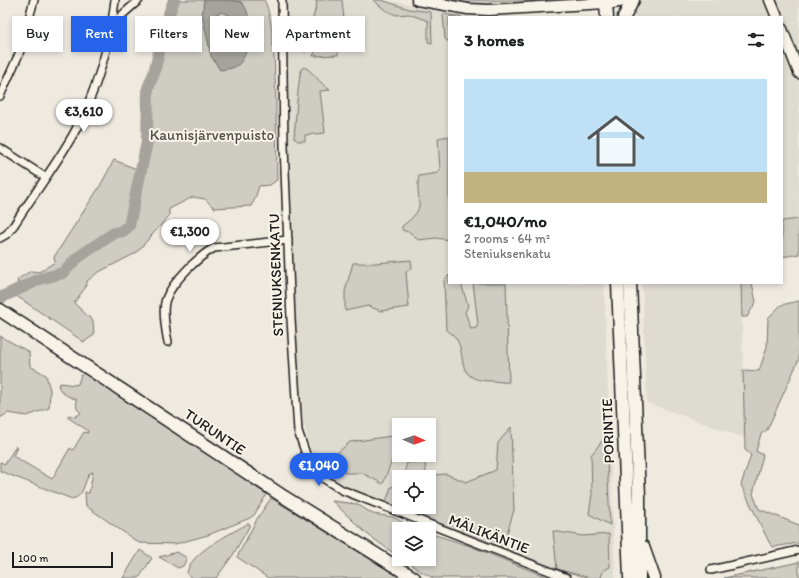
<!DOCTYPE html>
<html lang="en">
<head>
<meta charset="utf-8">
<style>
  body { margin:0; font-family:Itim,sans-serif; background:#f6f6f6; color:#202124; height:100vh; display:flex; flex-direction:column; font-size:15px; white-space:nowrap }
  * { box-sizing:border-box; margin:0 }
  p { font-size:13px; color:#757577 }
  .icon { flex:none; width:22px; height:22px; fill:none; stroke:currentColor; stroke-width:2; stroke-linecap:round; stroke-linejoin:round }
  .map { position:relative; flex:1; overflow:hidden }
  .details { position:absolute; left:448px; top:16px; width:335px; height:268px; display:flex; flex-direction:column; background:#fff; border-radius:0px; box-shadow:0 2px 6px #0003 }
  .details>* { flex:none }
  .hud { position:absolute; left:12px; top:16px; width:376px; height:36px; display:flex; gap:8px }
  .needle { width:26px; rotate:92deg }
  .buttons { position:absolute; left:392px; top:418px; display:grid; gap:8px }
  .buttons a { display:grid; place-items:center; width:44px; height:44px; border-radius:0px; background:#fff; box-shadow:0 2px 6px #0003; font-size:20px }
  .scale { position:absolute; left:12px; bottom:10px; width:101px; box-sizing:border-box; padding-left:4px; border:2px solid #1c1c1c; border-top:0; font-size:11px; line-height:14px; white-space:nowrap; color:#1c1c1c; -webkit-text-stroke:3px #f7f3e8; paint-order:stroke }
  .price { position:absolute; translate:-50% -34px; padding:0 9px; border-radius:14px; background:#fff; color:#222; font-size:13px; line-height:26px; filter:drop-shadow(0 1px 2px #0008) }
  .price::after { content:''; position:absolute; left:50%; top:24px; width:12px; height:9px; margin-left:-6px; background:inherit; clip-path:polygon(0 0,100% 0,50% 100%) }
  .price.selected { background:#2563eb; color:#fff }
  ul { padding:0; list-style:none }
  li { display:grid; align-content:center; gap:8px; height:212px; padding:0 16px }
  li+li { border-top:1px solid #e0e0e0 }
  li span { display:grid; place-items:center; height:124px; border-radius:0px; color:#555 }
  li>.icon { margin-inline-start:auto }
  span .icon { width:72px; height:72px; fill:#fffc; stroke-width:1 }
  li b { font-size:17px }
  h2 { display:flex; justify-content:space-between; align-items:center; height:48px; padding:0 16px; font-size:17px }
  .chip { padding:0 14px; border-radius:0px; background:#fff; box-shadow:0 2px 6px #0003; font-size:14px; line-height:36px }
  .chip.selected { background:#2563eb; color:#fff }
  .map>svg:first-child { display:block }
  .built { fill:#dedbd1; fill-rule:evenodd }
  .green { fill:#cfccc3; stroke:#767470 }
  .water { fill:#a6a39d; stroke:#6f6d69; fill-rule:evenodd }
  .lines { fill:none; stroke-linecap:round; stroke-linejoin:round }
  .river { stroke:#a6a39d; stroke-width:12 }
  .minor-casing { stroke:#1c1c1c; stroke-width:10 }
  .secondary-casing { stroke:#1c1c1c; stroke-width:13 }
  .trunk-casing { stroke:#1c1c1c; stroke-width:15 }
  .minor { stroke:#f7f3e8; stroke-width:7 }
  .secondary { stroke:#f7f3e8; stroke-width:10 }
  .trunk { stroke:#f7f3e8; stroke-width:12 }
  .labels { text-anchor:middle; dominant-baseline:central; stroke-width:4; stroke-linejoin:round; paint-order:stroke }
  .park-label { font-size:15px; fill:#52514e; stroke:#f7f3e8 }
  .street-label { font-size:15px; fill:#1c1c1c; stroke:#f7f3e8 }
</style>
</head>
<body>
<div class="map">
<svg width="799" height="578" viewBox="0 0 799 578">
  <rect width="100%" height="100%" fill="#eeeae0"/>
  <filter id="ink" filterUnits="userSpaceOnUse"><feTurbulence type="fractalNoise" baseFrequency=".025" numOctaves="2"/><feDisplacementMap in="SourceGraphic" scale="8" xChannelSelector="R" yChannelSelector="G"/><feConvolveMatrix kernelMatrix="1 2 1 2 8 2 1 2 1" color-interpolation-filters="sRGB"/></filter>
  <g filter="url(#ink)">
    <g class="built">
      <path d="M290 0H385L483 17H449V283H604L615 578H595L557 569 389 508 329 483 312 456 294 385 282 7ZM399 425H429V455H399ZM399 477H429V507H399Z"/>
      <path d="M633 0H799V219L782 221V17H633Z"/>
      <path d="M642 283H741L745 438 647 403Z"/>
    </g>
    <g class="green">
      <path d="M178 0H264C278 19 276 149 277 180L270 185 259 186 255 199 251 206 214 208 205 199 193 197 169 209V216L136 253 97 273 87 281 85 288 74 303 93 321 94 335 84 342 15 295 49 278 65 275 80 259 104 246 111 237 124 236 130 231 136 212 147 154 150 92 172 8Z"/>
      <path d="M315 0H342L346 39H341C320 26 316 50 304 52L317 3Z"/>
      <path d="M373 0H381L409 9 431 12 432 43 428 42V21L409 14 396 15 385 10Z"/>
      <path d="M446 0H534V2L483 5Z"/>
      <path d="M443 14 462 17H449V42L445 39Z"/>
      <path d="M328 42C335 43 338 48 338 55L313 56 317 48Z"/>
      <path d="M304 67C312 70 320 84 330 90L320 91 325 133 305 135V141H298L294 138C296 115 297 92 301 69Z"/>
      <path d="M449 136V240L436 238 418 240 411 233 402 230V226C430 206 414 203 419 176L438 173 440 170 438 138Z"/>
      <path d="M114 160 139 170 127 221 83 250 60 270 17 285 18 279 31 271 39 272 55 262 54 257 100 186Z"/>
      <path d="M799 219V254L782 257V221Z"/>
      <path d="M411 260 412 267 406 272 409 307 381 311 368 306 345 311V291L353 263H376Z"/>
      <path d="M449 275V283H461L468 306 465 312 471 329 476 328 478 324 473 283H506L509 382C502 383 498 381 491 381 446 381 475 344 446 330L444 280Z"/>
      <path d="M741 283H752L756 302 747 317H742Z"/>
      <path d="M799 301V359L767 430 761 434 756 451 763 455 753 494 759 509 799 525V543L773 547 769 542 741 485 751 455 745 450 743 370 759 371 767 347 768 318 781 305Z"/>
      <path d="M0 336 29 352 30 366 46 375 50 390 49 408 27 416 8 413 0 418Z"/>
      <path d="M85 372 267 494 254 515 250 518 208 535 175 544 139 543 86 506 85 492 89 493 93 472 90 473C83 483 85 496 72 499L0 471V462L5 464 16 446 17 447 13 456 52 479 70 448 73 450 84 432 88 433 87 430 67 417 69 415 75 417 81 413 77 409 76 399C68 397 60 393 58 385L61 383 74 385 78 384 81 375Z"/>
      <path d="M511 427 514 510 502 550 386 502 391 487 399 484V507H429V477H403L407 463 425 461 426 476 446 474 466 482 496 470 498 443Z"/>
      <path d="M399 435V442L383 484 362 473H345L330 459 350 442Z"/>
      <path d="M606 436 610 525 589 514 592 494 591 455Z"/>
      <path d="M271 498 401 578H268L237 557 257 519Z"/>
      <path d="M332 501 357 504 373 514 393 517 404 523 421 529H399V552H392L367 534Z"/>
      <path d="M249 523 250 525 233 555 216 578H193L187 574C188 553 232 533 249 523Z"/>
      <path d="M553 531 583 536 609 534 610 567 603 571 601 578H590L557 569Z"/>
      <path d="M429 533 470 546 549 578H433L415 568 408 559H429Z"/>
      <path d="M140 550 152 558 139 578H123Z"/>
      <path d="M177 552 187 558 183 566 178 568 159 557Z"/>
      <path d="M799 562V578H724Z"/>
    </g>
    <path class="water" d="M204 0C212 0 235 0 241 2 255 14 251 54 238 65 233 69 226 69 220 70L211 56 202 14ZM222 12 229 15 230 19 228 22H221L216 19V14Z"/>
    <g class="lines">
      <path class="river" d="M0 298 40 279 63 273 77 258 114 233 123 231 129 226 147 142 148 88 154 73 167 19 174 0"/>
      <defs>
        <g id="minor">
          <path d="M282 0 284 146 291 319 298 431 309 463 318 475 342 490 567 578"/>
          <path d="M113 23 139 0"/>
          <path d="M0 96 19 54 34 0"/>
          <path d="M0 148 45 177"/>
          <path d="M0 238 7 234 14 225C33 195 56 165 74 133 96 93 110 45 115 0"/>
          <path d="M168 342C166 332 162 309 166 299 172 282 199 256 214 248L288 240"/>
          <path d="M711 570 799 550"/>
        </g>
        <g id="secondary">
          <path d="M417 0 468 9 489 10 606 3V0"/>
          <path d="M770 0 777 17"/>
          <path d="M782 29 799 73"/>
        </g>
        <g id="trunk">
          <path d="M606 3 625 0"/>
          <path d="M606 3 607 17"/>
          <path d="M624 17 633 0"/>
          <path d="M618 283 630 578"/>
          <path d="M630 283 639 496V578"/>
          <path d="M0 310 281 495 414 578"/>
          <path d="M643 547 654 578"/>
        </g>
      </defs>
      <use href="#minor" class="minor-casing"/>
      <use href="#secondary" class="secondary-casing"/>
      <use href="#trunk" class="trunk-casing"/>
      <use href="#minor" class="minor"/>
      <use href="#secondary" class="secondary"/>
      <use href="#trunk" class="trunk"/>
    </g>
  </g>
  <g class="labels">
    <g class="park-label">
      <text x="212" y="135">Kaunisjärvenpuisto</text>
    </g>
    <g class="street-label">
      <text transform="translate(276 275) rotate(-92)">STENIUKSENKATU</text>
      <text transform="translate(608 431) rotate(-92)">PORINTIE</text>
      <text transform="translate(215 432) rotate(34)">TURUNTIE</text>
      <text transform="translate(489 534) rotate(21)">MÄLIKÄNTIE</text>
    </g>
  </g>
</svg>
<div class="buttons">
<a><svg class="needle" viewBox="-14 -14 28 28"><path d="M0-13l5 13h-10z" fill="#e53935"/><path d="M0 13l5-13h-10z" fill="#757577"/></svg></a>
<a><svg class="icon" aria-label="locate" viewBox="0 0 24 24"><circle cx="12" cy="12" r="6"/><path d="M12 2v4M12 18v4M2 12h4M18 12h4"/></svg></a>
<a><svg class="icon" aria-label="layers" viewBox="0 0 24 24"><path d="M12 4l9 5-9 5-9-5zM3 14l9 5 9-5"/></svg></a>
</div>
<div class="scale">100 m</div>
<b class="price" style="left:84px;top:133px">€3,610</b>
<b class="price" style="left:190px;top:253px">€1,300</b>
<b class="price selected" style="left:319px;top:487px">€1,040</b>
<div class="hud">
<a class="chip">Buy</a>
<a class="chip selected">Rent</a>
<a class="chip">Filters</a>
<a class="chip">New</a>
<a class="chip">Apartment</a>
</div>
<section class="details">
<h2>3 homes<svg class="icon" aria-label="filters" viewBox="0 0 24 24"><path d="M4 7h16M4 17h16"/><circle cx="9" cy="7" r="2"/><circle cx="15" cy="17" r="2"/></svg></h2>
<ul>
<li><span style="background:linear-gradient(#bfe0f5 75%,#c2b280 0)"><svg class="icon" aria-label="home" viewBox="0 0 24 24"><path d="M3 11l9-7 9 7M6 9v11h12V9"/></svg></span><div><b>€1,040/mo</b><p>2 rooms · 64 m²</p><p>Steniuksenkatu</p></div></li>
</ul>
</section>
</div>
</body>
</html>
